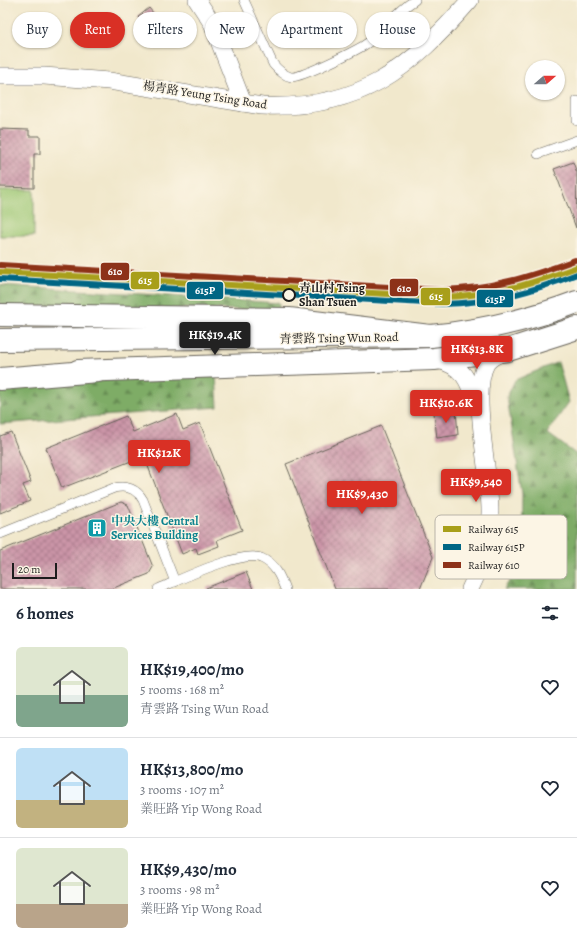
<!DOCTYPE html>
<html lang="en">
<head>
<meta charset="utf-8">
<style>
  body { margin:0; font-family:Alegreya,"Noto Serif TC",serif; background:#f6f6f7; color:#1f2937; height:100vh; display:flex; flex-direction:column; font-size:15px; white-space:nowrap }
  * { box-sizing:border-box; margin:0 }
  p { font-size:13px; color:#747a83 }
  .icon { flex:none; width:22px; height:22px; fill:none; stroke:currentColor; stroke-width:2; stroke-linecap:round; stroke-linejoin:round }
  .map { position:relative; height:589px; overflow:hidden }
  .side { display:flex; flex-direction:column; background:#fff; flex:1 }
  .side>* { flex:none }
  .hud { position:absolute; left:12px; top:12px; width:553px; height:36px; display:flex; gap:8px }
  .needle { width:26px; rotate:70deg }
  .tools { position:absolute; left:525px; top:60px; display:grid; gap:8px }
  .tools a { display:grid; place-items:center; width:40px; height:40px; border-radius:50%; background:#fff; box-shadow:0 1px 3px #0004; font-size:20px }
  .scale { position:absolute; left:12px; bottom:10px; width:45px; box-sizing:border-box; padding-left:4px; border:2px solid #1c1c1c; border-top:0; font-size:11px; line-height:14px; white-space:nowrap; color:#1c1c1c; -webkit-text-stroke:3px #fcf5e5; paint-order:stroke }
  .price { position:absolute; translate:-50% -34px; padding:0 9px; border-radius:4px; background:#d93025; color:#fff; font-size:13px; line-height:26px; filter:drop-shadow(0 1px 2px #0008) }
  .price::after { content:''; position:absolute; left:50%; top:24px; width:12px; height:9px; margin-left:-6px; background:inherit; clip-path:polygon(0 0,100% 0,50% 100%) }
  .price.current { background:#222; color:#fff }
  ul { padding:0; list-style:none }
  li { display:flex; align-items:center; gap:12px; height:100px; padding:0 16px }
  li+li { border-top:1px solid #e0e1e3 }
  li span { display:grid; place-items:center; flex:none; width:112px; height:80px; border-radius:6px; color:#555 }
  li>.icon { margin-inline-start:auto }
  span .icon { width:48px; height:48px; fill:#fffc; stroke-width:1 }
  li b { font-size:17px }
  h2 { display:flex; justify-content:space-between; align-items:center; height:48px; padding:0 16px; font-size:17px }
  .pill { padding:0 14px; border-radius:18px; background:#fff; box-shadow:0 1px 3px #0004; font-size:14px; line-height:36px }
  .pill.current { background:#d93025; color:#fff }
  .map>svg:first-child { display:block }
  .forest { fill:url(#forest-firs); stroke:#4d6441 }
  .pitch { fill:#9ec774; stroke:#5d7248 }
  .building { fill:url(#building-cross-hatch) }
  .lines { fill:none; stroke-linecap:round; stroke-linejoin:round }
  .service-casing { stroke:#67635a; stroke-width:10 }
  .minor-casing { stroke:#67635a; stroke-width:18 }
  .secondary-casing { stroke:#67635a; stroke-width:24 }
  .primary-casing { stroke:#67635a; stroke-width:24 }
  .service { stroke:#fff; stroke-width:9 }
  .minor { stroke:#fff; stroke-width:17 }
  .secondary { stroke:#fff; stroke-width:22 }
  .primary { stroke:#fff; stroke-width:22 }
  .rail-1-casing { stroke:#fcf5e5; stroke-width:9 }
  .rail-2-casing { stroke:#fcf5e5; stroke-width:9 }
  .rail-3-casing { stroke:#fcf5e5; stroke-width:9 }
  .rail-1 { stroke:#a89f1a; stroke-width:6 }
  .rail-2 { stroke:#006684; stroke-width:6 }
  .rail-3 { stroke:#8d3219; stroke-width:6 }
  .stop-dot { fill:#fcf5e5; stroke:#1c1c1c; stroke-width:2 }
  .labels { text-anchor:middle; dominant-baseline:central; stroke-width:3; stroke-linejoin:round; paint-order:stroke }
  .street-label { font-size:12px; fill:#1c1c1c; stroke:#fcf5e5 }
  .stop-label { font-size:12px; font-weight:bold; fill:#1c1c1c; stroke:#fcf5e5; text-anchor:start }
  .culture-label { font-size:12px; font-weight:bold; fill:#0d838f; stroke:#fcf5e5; text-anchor:start }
  .key { fill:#fcf5e5; stroke:#b9b4a9; stroke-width:1 }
  .key-label { font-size:11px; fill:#1c1c1c }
  .line-badge { stroke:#fcf5e5; stroke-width:1.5 }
  .badge-label { font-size:11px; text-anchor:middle; font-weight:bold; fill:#fff }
</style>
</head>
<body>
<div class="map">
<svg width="577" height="589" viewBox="0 0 577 589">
  <defs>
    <pattern id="forest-firs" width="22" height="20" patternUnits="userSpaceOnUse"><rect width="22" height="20" fill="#7eac66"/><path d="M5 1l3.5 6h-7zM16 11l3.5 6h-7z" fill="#668b53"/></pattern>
    <pattern id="building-cross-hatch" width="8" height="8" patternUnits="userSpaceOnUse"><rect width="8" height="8" fill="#cb94a7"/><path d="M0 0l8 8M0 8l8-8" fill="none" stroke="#a47887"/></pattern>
  </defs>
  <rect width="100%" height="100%" fill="#fcf5e5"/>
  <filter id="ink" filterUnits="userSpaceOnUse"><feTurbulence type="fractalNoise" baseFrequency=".025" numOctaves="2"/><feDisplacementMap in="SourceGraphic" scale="8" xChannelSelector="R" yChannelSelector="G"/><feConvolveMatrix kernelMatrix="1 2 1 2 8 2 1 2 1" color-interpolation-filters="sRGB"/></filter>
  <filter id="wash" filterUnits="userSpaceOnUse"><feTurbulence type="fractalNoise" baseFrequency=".012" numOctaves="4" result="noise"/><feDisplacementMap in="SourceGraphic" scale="16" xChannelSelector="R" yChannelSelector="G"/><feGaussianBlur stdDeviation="0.9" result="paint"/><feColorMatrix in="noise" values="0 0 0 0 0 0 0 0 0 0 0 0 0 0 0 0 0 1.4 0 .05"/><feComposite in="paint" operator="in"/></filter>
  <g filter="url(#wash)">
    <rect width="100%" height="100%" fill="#f1e8cc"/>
    <g class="forest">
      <path d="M0 285 279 303V310L0 306Z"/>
      <path d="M558 362 569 402 547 433 577 455V589H504L521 563 522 494 507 397 515 380Z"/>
      <path d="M216 375 218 407 0 424V388L99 380Z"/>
    </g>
    <rect class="pitch" x="0" y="190" width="34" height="46"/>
    <g id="blocks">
      <g class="building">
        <path d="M149 8 167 30 155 39 138 17Z"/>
        <path d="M0 129 29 130V136H40V154H34V188L0 187Z"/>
        <path d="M573 162 577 173 576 228 554 169Z"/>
        <path d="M456 410 458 435 437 438 434 413Z"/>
        <path d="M177 414 183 430 200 423 242 530 217 540 219 546 198 554 196 548 182 554 144 456 62 488 46 448 126 416 133 432Z"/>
        <path d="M381 426 433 557 420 589H335L286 464Z"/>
        <path d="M11 432 31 482 23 485 30 501 0 513V436Z"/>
        <path d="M121 502 128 505 153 567 149 574 111 589H0V551Z"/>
        <path d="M246 572 253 589H206V588Z"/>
      </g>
    </g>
  </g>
  <g filter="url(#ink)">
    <use href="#blocks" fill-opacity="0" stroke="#67635a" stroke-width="1"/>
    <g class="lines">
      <defs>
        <g id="service">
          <path d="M244 0 273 64C278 70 283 75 291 77 301 78 360 49 369 42 385 28 397 11 415 0"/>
          <path d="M577 101V121"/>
          <path d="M538 154 577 140"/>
          <path d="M0 534 114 488C126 485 137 489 143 500L175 582"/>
          <path d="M158 589C179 580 241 550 261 558 275 564 280 576 285 589"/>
        </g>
        <g id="minor">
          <path d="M197 0 212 23 243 103"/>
          <path d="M0 76H44L109 81 262 106C360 110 409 70 470 0"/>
          <path d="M435 359C464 366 469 380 477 407"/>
          <path d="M470 589C482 565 489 540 490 513 491 477 470 393 486 364 490 357 498 354 506 351"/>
        </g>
        <g id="secondary">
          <path d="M0 340 430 336C481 331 529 320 577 302"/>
          <path d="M78 371 434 359 508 350 577 328"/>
        </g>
        <g id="primary">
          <path d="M0 315 289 319 430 336"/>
          <path d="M0 379 98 371"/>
        </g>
      </defs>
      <use href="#service" class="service-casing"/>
      <use href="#minor" class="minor-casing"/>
      <use href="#secondary" class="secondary-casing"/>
      <use href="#primary" class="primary-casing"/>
      <use href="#service" class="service"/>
      <use href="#minor" class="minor"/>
      <use href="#secondary" class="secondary"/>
      <use href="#primary" class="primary"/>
      <defs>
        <path id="rail-1" d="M0 272 442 297C492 296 531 284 577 267"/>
        <path id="rail-2" d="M0 279 442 304C492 303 531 292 577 274"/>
        <path id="rail-3" d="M0 265 442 290C491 289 529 277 575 260"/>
      </defs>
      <use href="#rail-1" class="rail-1-casing"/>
      <use href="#rail-2" class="rail-2-casing"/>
      <use href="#rail-3" class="rail-3-casing"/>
      <use href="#rail-1" class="rail-1"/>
      <use href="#rail-2" class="rail-2"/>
      <use href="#rail-3" class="rail-3"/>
    </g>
  </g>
  <defs>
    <symbol id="building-square" viewBox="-11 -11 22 22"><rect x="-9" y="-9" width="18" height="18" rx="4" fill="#0f9aa8" stroke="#fcf5e5"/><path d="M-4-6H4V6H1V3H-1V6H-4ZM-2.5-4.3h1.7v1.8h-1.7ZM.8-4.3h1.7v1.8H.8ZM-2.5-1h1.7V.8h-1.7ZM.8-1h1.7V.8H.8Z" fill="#fff"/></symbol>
  </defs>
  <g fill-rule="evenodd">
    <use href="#building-square" x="86" y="517" width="22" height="22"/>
  </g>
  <circle class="stop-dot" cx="289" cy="295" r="6"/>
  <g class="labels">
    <g class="street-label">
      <text transform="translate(205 95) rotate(9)">楊青路 Yeung Tsing Road</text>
      <text transform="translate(339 338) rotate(-1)">青雲路 Tsing Wun Road</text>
    </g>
    <g class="stop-label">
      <text x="299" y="288">青山村 Tsing<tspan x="299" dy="14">Shan Tsuen</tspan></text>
    </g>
    <g class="culture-label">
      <text x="111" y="521">中央大樓 Central<tspan x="111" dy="14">Services Building</tspan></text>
    </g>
  </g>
  <rect x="435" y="515" width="132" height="64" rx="6" class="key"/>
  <rect x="443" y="526" width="18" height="6" fill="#a89f1a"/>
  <rect x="443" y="544" width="18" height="6" fill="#006684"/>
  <rect x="443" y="562" width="18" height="6" fill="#8d3219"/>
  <g class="key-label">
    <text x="468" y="533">Railway 615</text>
    <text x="468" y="551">Railway 615P</text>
    <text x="468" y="569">Railway 610</text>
  </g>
  <g class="line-badge">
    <rect x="100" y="262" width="30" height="19" rx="4" fill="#8d3219"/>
    <rect x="130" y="271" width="30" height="19" rx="4" fill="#a89f1a"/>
    <rect x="389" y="278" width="30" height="19" rx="4" fill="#8d3219"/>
    <rect x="186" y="281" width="38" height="19" rx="4" fill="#006684"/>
    <rect x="420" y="287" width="31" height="19" rx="4" fill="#a89f1a"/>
    <rect x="476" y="289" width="38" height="19" rx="4" fill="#006684"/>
  </g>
  <g class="badge-label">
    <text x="115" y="275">610</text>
    <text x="145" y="284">615</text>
    <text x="404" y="292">610</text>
    <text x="205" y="294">615P</text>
    <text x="436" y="300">615</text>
    <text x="495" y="303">615P</text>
  </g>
</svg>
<div class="tools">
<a><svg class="needle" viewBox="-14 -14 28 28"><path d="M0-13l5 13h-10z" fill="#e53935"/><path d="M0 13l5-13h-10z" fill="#747a83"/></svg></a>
</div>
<div class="scale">20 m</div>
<b class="price current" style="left:215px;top:356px">HK$19.4K</b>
<b class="price" style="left:477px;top:370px">HK$13.8K</b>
<b class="price" style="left:446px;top:424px">HK$10.6K</b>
<b class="price" style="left:159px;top:474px">HK$12K</b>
<b class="price" style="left:476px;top:503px">HK$9,540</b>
<b class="price" style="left:362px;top:515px">HK$9,430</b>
<div class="hud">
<a class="pill">Buy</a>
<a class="pill current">Rent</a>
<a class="pill">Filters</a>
<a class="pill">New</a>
<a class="pill">Apartment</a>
<a class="pill">House</a>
</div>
</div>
<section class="side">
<h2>6 homes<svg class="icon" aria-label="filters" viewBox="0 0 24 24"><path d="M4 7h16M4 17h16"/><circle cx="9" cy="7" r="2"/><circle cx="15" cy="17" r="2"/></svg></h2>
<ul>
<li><span style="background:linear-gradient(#dfe7d0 60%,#7fa58c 0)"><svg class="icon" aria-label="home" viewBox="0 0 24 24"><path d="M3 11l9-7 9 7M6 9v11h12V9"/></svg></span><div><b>HK$19,400/mo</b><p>5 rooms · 168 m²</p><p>青雲路 Tsing Wun Road</p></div><svg class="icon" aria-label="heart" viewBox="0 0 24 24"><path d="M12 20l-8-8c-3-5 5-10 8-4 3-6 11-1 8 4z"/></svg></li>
<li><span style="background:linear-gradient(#bfe0f5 65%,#c2b280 0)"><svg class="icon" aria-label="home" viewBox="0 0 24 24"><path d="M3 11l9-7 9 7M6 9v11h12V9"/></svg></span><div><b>HK$13,800/mo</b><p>3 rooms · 107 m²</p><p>業旺路 Yip Wong Road</p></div><svg class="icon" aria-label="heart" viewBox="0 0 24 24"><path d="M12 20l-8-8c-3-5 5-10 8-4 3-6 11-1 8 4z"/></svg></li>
<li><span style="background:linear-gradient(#dfe7d0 70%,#b9a48a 0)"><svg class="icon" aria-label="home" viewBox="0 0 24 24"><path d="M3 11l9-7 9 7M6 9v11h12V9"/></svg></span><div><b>HK$9,430/mo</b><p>3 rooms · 98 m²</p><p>業旺路 Yip Wong Road</p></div><svg class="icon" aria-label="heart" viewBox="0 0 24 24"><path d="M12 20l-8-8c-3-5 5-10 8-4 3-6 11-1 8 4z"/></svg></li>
</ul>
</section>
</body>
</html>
